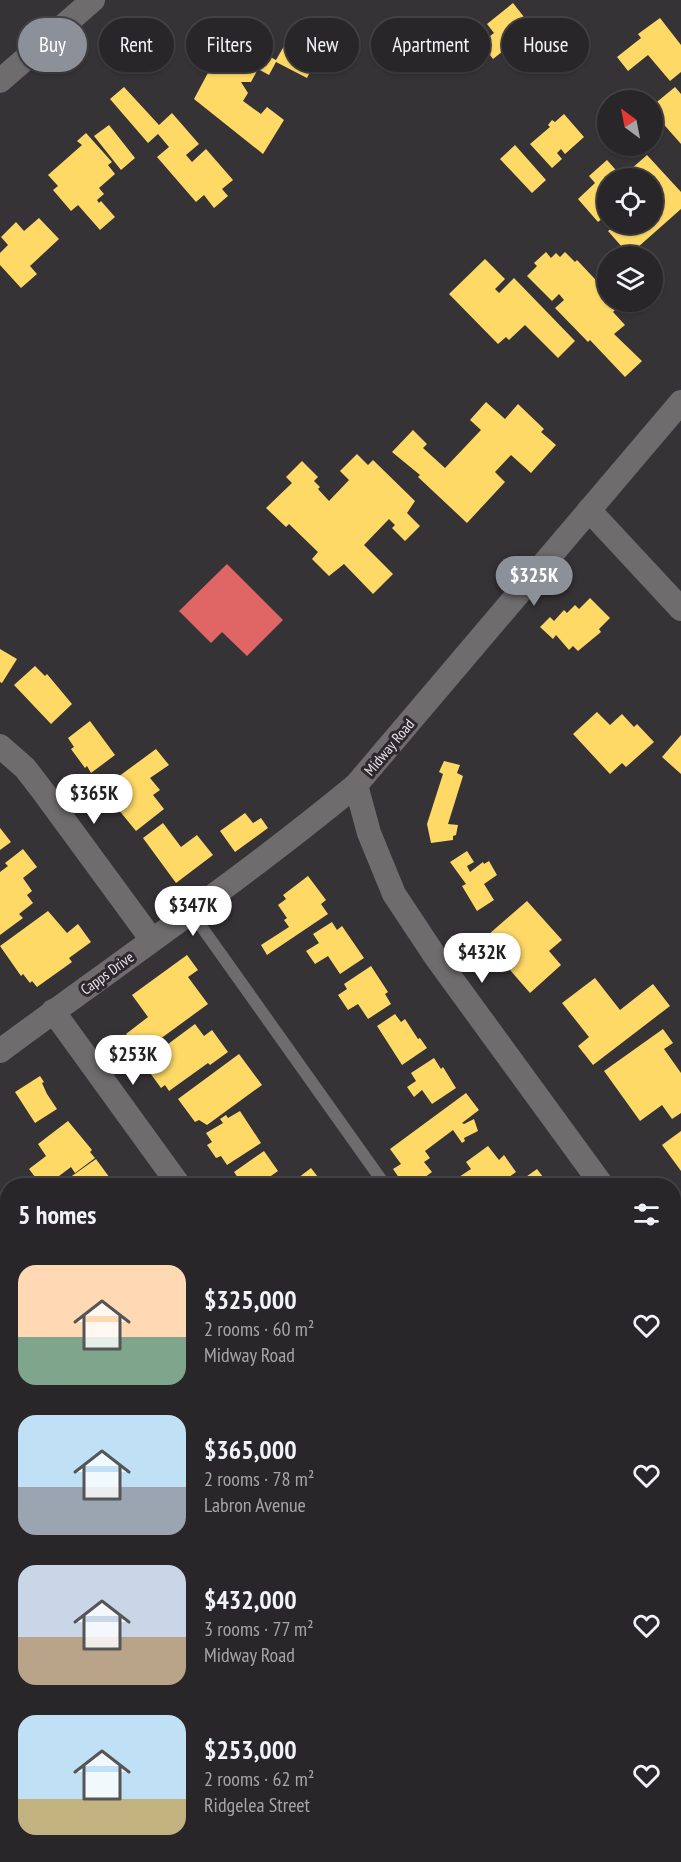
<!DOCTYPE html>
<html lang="en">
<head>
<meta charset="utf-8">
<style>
  body { margin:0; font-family:"PT Sans Narrow",sans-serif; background:#343234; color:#f1f3f6; height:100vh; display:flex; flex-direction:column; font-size:22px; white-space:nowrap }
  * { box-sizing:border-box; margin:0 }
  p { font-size:20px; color:#a5a5a8 }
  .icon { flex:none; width:33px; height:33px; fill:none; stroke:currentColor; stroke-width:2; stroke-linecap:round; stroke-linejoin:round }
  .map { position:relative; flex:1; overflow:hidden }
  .panel { position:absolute; left:0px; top:1178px; width:681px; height:686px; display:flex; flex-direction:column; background:#282628; border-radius:24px 24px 0 0; box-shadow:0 2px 4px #0004,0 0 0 2px #444345 }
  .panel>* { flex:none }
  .banner { position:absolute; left:18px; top:18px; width:645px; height:54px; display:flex; gap:12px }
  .needle { width:39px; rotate:328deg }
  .fabs { position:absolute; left:597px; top:90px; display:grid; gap:12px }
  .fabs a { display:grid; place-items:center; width:66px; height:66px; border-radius:50%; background:#282628; box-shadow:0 2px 4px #0004,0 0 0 2px #444345; font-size:30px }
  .price { position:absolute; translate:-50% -51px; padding:0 14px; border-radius:21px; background:#fff; color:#222; font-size:20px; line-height:39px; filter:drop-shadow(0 2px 3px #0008) }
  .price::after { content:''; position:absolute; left:50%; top:36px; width:18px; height:14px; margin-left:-9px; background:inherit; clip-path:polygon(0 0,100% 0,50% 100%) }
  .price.current { background:#8c9099; color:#fff }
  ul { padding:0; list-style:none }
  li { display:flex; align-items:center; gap:18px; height:150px; padding:0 18px }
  li span { display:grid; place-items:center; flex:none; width:168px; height:120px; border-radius:18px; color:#555 }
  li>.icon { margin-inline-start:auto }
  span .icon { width:72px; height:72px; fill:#fffc; stroke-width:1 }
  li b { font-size:26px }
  h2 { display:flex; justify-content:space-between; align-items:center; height:72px; padding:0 18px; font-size:26px }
  .pill { padding:0 21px; border-radius:27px; background:#282628; box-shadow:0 2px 4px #0004,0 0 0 2px #444345; font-size:21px; line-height:54px }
  .pill.current { background:#8c9099; color:#fff }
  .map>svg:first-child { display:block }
  .homes { fill:#ffd966 }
  .shops { fill:#e06666 }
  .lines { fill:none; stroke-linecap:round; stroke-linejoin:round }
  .lane { stroke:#6f6c6e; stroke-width:12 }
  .street { stroke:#6f6c6e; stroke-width:24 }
  .labels { text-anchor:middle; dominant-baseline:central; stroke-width:6; stroke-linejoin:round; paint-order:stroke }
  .street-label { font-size:15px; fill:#e7e3e7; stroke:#2d282d }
</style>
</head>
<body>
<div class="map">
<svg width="681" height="1862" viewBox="0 0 681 1862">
  <rect width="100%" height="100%" fill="#363336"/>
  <g class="homes">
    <path d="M513 3 524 17 520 21 530 34 514 47 512 44 493 59 481 43 494 33 487 24Z"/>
    <path d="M660 18 681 45V72L670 81 648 55 628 71 617 57 641 38 638 34Z"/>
    <path d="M234 24 265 41 259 51 276 60 284 46 315 62 307 78 276 62 269 75 258 69 251 82H241L248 93 243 101 261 114 267 107 284 120 263 154 194 99Z"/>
    <path d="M124 87 159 125 172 113 199 144 186 155 192 162 206 149 233 180 222 189 228 196 214 208 204 195 196 202 157 157 169 147 158 134 148 143 110 99Z"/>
    <path d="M675 87 681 94V144L652 111V106Z"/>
    <path d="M564 114 584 137 565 154 561 149 557 153 562 159 552 168 530 144 550 127 548 125 552 120 555 122Z"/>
    <path d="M109 125 135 158 121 170 94 136Z"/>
    <path d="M86 133 112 162 108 165 115 174 99 188 104 194 97 200 99 203 101 201 115 217 100 230 78 205 71 211 53 190 58 186 48 175 82 145 77 141Z"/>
    <path d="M515 145 546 180 532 193 500 159Z"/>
    <path d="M647 155 681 192V209L629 255 608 231 616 224H652V178H608V214L598 222 578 199 595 183 589 176 607 160 622 177Z"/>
    <path d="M39 218 59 239 30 266 37 274 21 288 0 265V253L8 245 1 237 16 222 24 231Z"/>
    <path d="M546 252 551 258 556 253 560 257 565 252 575 262 577 260 608 293V302H613L610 305 615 310 613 312 625 325 614 334 642 361 625 377 590 340 588 342 555 308 564 300 559 294 552 301 527 276 537 266 534 263Z"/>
    <path d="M485 259 505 279 495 289 499 293 514 278 575 341 558 358 525 325 509 340 506 337 498 344 449 294Z"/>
    <path d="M486 402 505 419 518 404 544 429 541 432 556 445 531 473 511 455 495 472 505 482 467 523 418 477 420 475 392 452 413 430 427 444 423 448 445 468 481 430 470 420Z"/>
    <path d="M357 454 368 465 373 460 415 501 407 513 420 526 405 541 392 528 395 525 389 519 364 545 393 574 373 594 344 564 329 576 312 559 318 552 289 524 286 527 266 508 292 483 286 477 302 461 318 477 314 481 320 487 318 489 329 501 349 480 340 471Z"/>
    <path d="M590 598 610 618 599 629 601 632 578 651 573 646 569 650 556 635 553 639 540 627 550 617 554 621 564 610 567 613 575 605 579 609Z"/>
    <path d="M0 649 17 659 2 683 0 682Z"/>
    <path d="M35 666 45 676 47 674 72 704 51 724 14 685Z"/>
    <path d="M597 712 610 725 622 714 634 727 637 724 654 742 626 767 622 763 610 774 573 734Z"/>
    <path d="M90 721 115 755 91 773 87 766 85 768 71 749 74 747 68 738Z"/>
    <path d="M681 735V774L662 757Z"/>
    <path d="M156 749 169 765 150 778 160 790 153 795 164 809 136 831 113 803 112 804 103 792 105 791 103 788Z"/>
    <path d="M444 761 460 765 457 773 463 776 448 824 458 825 456 835 453 836V840L431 843 427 824 443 774 439 772Z"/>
    <path d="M245 813 253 823 261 818 268 828 235 852 220 831Z"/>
    <path d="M163 823 181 847 197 835 213 855 176 883 143 838Z"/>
    <path d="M0 828 11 842 0 850Z"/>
    <path d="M23 849 37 867 23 878 32 891 27 895 33 903 19 914 23 918 0 935V872L8 866 5 863Z"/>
    <path d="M467 851 474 862 467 866 470 872 483 862 484 864 489 861 497 875 484 884 494 900 477 911 462 886 466 884 450 862Z"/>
    <path d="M308 876 326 900 321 904 328 914 267 955 261 945 289 927 284 920 287 918 278 905 286 899 283 895Z"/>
    <path d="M527 901 562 940 549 951 561 965 530 993 510 970 516 965 489 934Z"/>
    <path d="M48 911 67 933 78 924 91 942 69 958 72 962 37 987 32 981 30 983 23 974 21 976 0 946Z"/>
    <path d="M332 922 337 930 342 926 364 958 340 974 328 956 315 964 306 951 319 943 313 934Z"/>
    <path d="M187 955 198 970 188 977 208 1004 141 1053 126 1034 148 1017 132 995Z"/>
    <path d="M371 966 388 992 385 994 391 1004 368 1019 358 1004 348 1010 338 995 347 989 344 984Z"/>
    <path d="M595 978 620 1010 653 984 670 1006 593 1065 578 1046 589 1037 562 1003Z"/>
    <path d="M395 1014 401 1022 405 1019 418 1039 420 1038 427 1048 402 1065 377 1026Z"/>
    <path d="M195 1024 204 1036 212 1030 228 1052 210 1065 208 1063 169 1091 165 1085 161 1088 145 1066 154 1060 152 1056Z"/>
    <path d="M663 1029 673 1043 664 1049 681 1073V1113L672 1119 662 1105 640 1121 604 1071Z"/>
    <path d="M239 1054 262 1085 207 1125 199 1120 195 1122 178 1099Z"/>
    <path d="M434 1058 441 1069 443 1067 456 1088 432 1104 422 1090 414 1097 407 1087 416 1081 411 1073Z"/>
    <path d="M40 1076 44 1082 42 1083 47 1094 57 1109 35 1123 15 1092Z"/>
    <path d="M466 1093 479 1110 462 1123 464 1124 474 1119 478 1131 464 1138 465 1141 462 1143 453 1130 425 1151 430 1158 424 1162 432 1172 414 1185H404L393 1169 401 1164 390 1149Z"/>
    <path d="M240 1111 261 1143 227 1165 221 1156 216 1158 207 1145 212 1142 206 1133 223 1123 220 1119 226 1115 228 1118Z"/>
    <path d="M68 1121 92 1150 90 1152 95 1158 75 1173 71 1167 47 1185H41L29 1169 46 1156 38 1144Z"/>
    <path d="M681 1131V1171L662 1145Z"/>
    <path d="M488 1146 499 1160 504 1155 516 1172 498 1185H464L459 1177 471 1169 466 1162Z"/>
    <path d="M264 1151 278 1171 268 1178 273 1185H243L234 1172Z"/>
    <path d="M96 1159 115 1185H63L62 1183Z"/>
    <path d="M311 1168 324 1185H289Z"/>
    <path d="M537 1169 549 1185H520L525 1181 523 1179Z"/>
    <path d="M0 1252 8 1263V1272L0 1277Z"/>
    <path d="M4 1303 8 1307V1328L0 1334V1306Z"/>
    <path d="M8 1337V1385L0 1391V1343Z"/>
    <path d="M8 1395V1423L0 1428V1400Z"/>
    <path d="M674 1435 681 1445V1469L674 1474Z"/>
    <path d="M674 1589 681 1599V1623L674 1628Z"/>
    <path d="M0 1597 8 1607V1614L0 1620Z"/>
    <path d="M8 1626V1670L0 1676V1631Z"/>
    <path d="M681 1647V1670L679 1668 676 1670 674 1667V1652Z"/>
    <path d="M8 1683V1724L2 1716 0 1718V1689Z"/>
    <path d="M275 1856 277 1857 280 1856H316L321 1862H267Z"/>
    <path d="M563 1856H589L578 1862H569Z"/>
  </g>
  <path class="shops" d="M227 564 283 620 247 656 222 632 211 643 179 611Z"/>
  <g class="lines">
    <g class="lane">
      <path d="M191 912 385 1185"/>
      <path d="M0 1228 8 1238"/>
      <path d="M0 1801 8 1812"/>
      <path d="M39 1856 44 1862"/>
    </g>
    <g class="street">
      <path d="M0 81 93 0"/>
      <path d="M589 510 681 609"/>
      <path d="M0 746 25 768 42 790 152 940"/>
      <path d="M356 785 369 833 394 894 435 956 602 1185"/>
      <path d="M53 1011 179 1185"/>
      <path d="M0 1051C119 963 242 879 356 785L681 402"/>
      <path d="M674 1286 681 1296"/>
      <path d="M674 1513 681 1507"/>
      <path d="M0 1514 8 1524"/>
      <path d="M674 1769 681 1779"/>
      <path d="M235 1856 240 1862"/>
      <path d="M198 1862 207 1856"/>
    </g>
  </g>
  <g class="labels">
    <g class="street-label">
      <text transform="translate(389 747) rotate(-50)">Midway Road</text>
      <text transform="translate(107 973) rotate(-36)">Capps Drive</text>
    </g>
  </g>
</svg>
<div class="fabs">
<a><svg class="needle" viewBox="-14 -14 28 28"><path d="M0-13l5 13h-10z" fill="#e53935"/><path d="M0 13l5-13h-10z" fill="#a5a5a8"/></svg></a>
<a><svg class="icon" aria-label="locate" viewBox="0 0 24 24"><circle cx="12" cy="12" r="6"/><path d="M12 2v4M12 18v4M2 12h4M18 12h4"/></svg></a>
<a><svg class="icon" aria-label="layers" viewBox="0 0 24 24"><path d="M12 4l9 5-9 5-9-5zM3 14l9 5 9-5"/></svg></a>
</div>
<b class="price current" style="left:534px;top:607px">$325K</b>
<b class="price" style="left:94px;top:825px">$365K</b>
<b class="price" style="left:193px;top:937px">$347K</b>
<b class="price" style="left:482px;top:984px">$432K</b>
<b class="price" style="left:133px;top:1086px">$253K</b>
<div class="banner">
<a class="pill current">Buy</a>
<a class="pill">Rent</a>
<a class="pill">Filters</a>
<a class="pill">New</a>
<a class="pill">Apartment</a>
<a class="pill">House</a>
</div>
<section class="panel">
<h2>5 homes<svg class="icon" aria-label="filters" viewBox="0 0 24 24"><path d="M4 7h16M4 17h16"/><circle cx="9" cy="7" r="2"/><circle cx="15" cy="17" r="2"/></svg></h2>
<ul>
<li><span style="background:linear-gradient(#ffd9b3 60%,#7fa58c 0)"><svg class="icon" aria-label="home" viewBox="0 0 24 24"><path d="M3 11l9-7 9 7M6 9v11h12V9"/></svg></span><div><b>$325,000</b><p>2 rooms · 60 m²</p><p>Midway Road</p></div><svg class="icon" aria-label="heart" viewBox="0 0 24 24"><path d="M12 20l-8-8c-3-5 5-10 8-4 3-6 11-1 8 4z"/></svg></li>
<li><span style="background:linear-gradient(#bfe0f5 60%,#9aa5b1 0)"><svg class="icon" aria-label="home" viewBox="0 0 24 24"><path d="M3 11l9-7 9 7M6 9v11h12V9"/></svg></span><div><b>$365,000</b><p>2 rooms · 78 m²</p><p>Labron Avenue</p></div><svg class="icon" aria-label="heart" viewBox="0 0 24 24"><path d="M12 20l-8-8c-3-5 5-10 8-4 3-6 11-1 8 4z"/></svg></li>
<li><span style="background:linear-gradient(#c9d6e8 60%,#b9a48a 0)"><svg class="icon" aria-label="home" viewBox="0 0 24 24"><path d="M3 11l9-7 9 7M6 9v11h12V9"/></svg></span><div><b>$432,000</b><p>3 rooms · 77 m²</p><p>Midway Road</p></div><svg class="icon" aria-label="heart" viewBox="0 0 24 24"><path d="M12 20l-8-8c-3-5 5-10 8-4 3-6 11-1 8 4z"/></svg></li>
<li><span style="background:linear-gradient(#bfe0f5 70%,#c2b280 0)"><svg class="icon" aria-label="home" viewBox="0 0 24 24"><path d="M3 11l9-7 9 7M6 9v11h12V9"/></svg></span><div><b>$253,000</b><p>2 rooms · 62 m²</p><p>Ridgelea Street</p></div><svg class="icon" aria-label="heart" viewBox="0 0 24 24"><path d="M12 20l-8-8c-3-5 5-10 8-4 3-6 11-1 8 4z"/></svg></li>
</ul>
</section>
</div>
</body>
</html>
